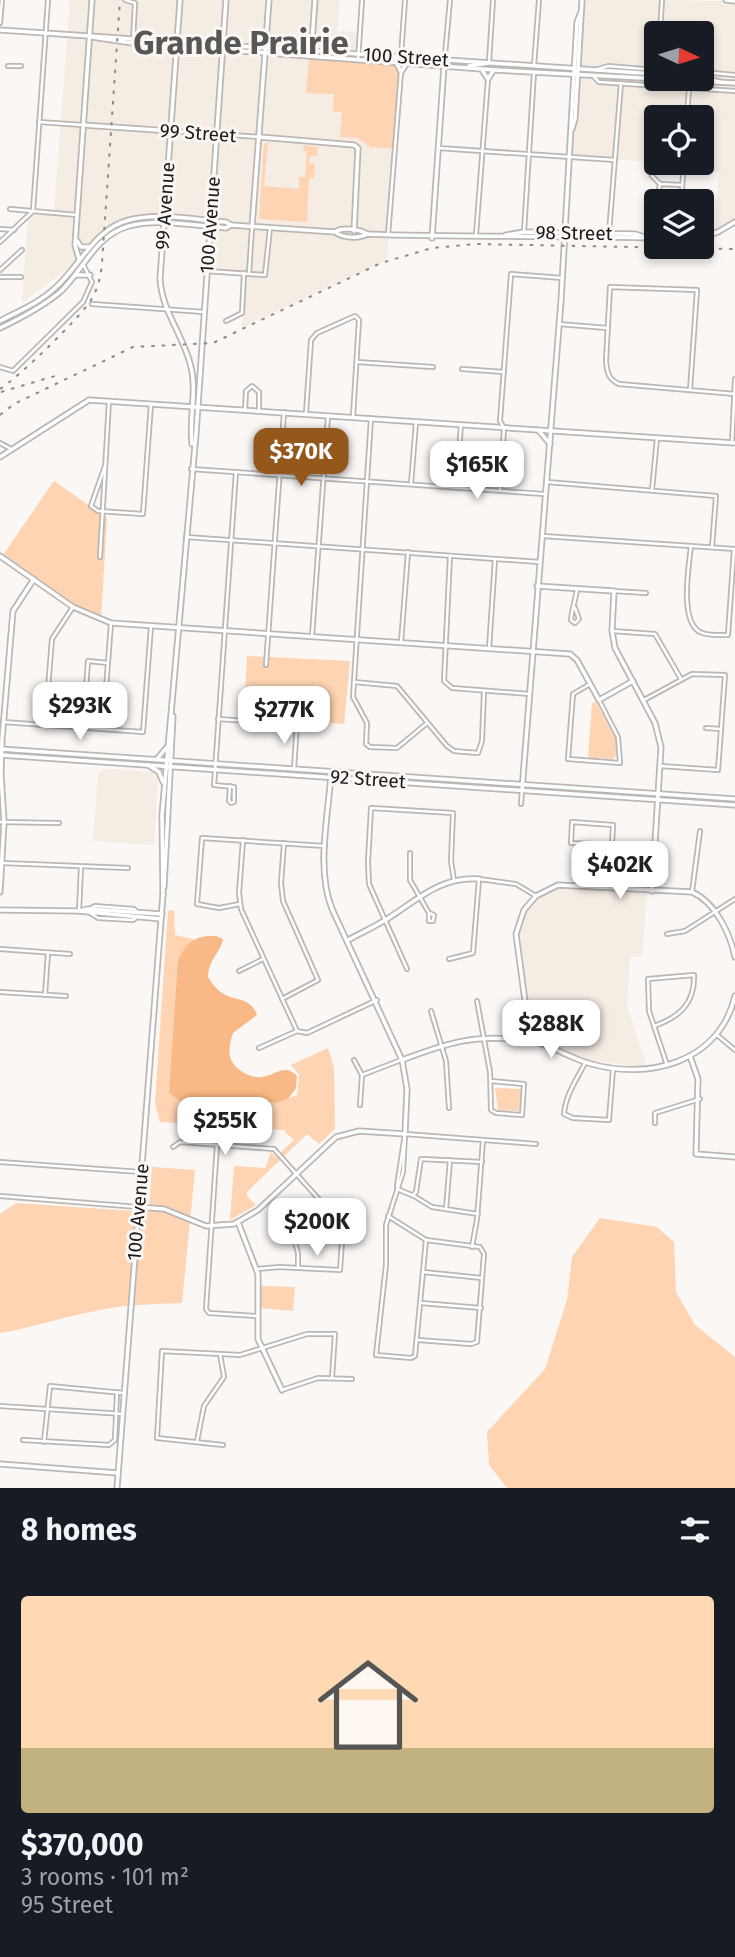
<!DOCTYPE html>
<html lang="en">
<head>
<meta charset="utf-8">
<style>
  body { margin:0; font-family:"Fira Sans",sans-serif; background:#242831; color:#f1f3f6; height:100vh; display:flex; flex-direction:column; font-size:26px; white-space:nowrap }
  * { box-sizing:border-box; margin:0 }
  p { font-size:23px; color:#9ea1a6 }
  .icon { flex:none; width:38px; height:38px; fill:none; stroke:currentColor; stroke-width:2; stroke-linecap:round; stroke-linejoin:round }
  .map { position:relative; height:1488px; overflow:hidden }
  .details { display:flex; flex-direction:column; background:#171b24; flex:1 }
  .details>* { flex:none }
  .needle { width:46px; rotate:94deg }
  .buttons { position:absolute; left:644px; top:21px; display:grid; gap:14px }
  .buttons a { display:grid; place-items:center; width:70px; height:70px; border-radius:7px; background:#171b24; box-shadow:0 4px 10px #0003; font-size:35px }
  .price { position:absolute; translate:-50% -60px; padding:0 16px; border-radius:14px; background:#fff; color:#222; font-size:23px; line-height:46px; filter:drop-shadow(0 2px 4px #0008) }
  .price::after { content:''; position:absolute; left:50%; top:42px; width:21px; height:16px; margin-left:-10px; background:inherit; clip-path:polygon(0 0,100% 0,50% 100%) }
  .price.current { background:#95581c; color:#fff }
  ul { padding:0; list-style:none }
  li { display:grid; align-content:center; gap:14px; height:371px; padding:0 21px }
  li+li { border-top:2px solid #363941 }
  li span { display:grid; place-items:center; height:217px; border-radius:7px; color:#555 }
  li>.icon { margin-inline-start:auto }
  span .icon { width:126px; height:126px; fill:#fffc; stroke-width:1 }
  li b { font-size:30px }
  h2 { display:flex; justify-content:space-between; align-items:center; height:84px; padding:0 21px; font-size:30px }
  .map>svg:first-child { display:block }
  .built { fill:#f5ece4; fill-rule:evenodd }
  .green { fill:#fed4b3 }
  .water { fill:#f8b987 }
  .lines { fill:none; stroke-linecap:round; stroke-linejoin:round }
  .street-casing { stroke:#bab7b5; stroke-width:6 }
  .secondary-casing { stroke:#bab7b5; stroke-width:7 }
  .street { stroke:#fff; stroke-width:2.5 }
  .secondary { stroke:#fff; stroke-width:3.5 }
  .rail { stroke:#8e8c8a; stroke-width:2; stroke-dasharray:3.5 7; stroke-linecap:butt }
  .labels { text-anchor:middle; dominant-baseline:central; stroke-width:6; stroke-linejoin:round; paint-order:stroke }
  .street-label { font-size:19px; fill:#1b1a19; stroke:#faf7f5 }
  .town-label { font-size:33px; font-weight:bold; fill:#595755; stroke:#faf7f5 }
</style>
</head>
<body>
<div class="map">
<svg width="735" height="1488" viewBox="0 0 735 1488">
  <rect width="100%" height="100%" fill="#faf7f5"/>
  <g class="built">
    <path d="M70 0H340L337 31 360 32 358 60 399 67 387 260 242 328 244 273 207 271 210 227 143 224 121 229 104 239V233L79 260 22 303 28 216 54 212Z"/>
    <path d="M582 0 735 1V222L715 234 719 172 679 169V163H669H702V117H656V162L570 157 575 119ZM656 33H702V79H656Z"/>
    <path d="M107 769 153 772 158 777 154 845 93 841 98 773Z"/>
    <path d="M558 885 647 893 642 956 630 957 627 1005 646 1065 642 1067 587 1060 541 1039 526 1036 529 1000 516 934 520 918 536 896Z"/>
  </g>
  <g class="green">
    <path d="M309 56 395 63 400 70 395 149 370 147 358 138 340 137 342 112 333 111 334 94 306 93Z"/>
    <path d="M268 142 264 186 299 189V177H305L307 151H303L304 145 318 147 317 156H310L309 163 315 164 314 178H309L307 222 259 219 264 144Z"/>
    <path d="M54 481 107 518 101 621 71 607 3 555Z"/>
    <path d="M247 656 350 661 344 724 244 717Z"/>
    <path d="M596 702 616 739V756L613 759 588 758 592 703Z"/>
    <path d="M174 910 175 935 194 939 181 954 169 1093 181 1102 278 1103 297 1095 299 1075 291 1065 328 1048 334 1068 335 1129 319 1144 307 1134 247 1192V1196L256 1205 230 1220 234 1166 265 1168 271 1152 276 1157 294 1140 283 1130 160 1122 155 1103 168 911Z"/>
    <path d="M495 1088 521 1089 519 1111 498 1110Z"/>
    <path d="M152 1167 195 1170 182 1303C151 1304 120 1305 90 1312 59 1318 31 1328 0 1333V1214L16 1203 149 1212Z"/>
    <path d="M600 1218 657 1227 674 1242 676 1292 695 1325 735 1357V1488H507L489 1465 487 1432 545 1369 567 1300 572 1257Z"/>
    <path d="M261 1286 295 1287 293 1311 259 1308Z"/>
  </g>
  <path class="water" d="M216 936 223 939C220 954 209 958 208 977 226 1009 248 990 257 1015L233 1033C227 1052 227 1064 246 1074 251 1076 257 1078 262 1077 276 1075 285 1063 297 1076L296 1088 288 1099 277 1103 245 1101 227 1104 181 1102 169 1093 178 961C186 942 195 935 216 936Z"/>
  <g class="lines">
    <defs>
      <g id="street">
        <path d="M125 0 135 3 133 40"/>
        <path d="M0 23 2 0"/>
        <path d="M660 33 662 0"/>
        <path d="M401 56 405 0"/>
        <path d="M358 60 362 0"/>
        <path d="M489 62 493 0"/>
        <path d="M534 65 539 0"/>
        <path d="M8 66H21"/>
        <path d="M444 66 450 0"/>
        <path d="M598 69 608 66 656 70"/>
        <path d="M702 72 735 75"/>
        <path d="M594 77 599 82 735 91"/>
        <path d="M687 117 689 88"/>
        <path d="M39 122 83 125"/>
        <path d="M172 131 260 137"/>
        <path d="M438 148 615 160"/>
        <path d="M652 176 660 184"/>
        <path d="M657 201 660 184 682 185"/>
        <path d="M681 201 684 163"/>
        <path d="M656 206V208"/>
        <path d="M10 209 77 215"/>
        <path d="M33 211 48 0"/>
        <path d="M0 229 14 230"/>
        <path d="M524 232 534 72"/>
        <path d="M609 233 621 83"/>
        <path d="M388 235 401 72"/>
        <path d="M476 235 488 79"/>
        <path d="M0 242 33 211"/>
        <path d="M0 270 22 250"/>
        <path d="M207 271 265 275 270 228"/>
        <path d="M249 273 252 228"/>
        <path d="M0 277H21"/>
        <path d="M92 304 204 312"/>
        <path d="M226 321 242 313 244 273"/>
        <path d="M559 324 607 328"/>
        <path d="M357 362 433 367"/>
        <path d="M0 367 13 371 83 302 92 282 83 264"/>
        <path d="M462 369 504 372"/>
        <path d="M690 390 697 290 610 287 606 361C607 372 608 379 619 384L735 394"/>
        <path d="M245 410 246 391 252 386 259 392V411"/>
        <path d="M306 413 311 340 317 333 355 316 359 320 353 417"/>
        <path d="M371 418 353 697 367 723 366 744 370 747 397 748 426 724"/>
        <path d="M0 443 11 449"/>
        <path d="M732 443 735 379"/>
        <path d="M105 466 91 506 98 511 143 514 151 404"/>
        <path d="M191 469 544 494"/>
        <path d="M547 482 716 496 712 547"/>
        <path d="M411 484 416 422"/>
        <path d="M456 487 461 425"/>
        <path d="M652 490 657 438"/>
        <path d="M500 491 504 428 500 421 511 274 562 278"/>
        <path d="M543 536 735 549"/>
        <path d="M186 537 539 562"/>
        <path d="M691 546C689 565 679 621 700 632 707 636 720 635 728 635L734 549"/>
        <path d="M450 556 444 681 452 688 529 694"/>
        <path d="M100 557 109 401"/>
        <path d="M614 591 646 593"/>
        <path d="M575 608 579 619 575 623 571 620C571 613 576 598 577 589"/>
        <path d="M612 631 655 634 681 679"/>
        <path d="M312 636 328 416"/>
        <path d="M401 643 408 552"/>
        <path d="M489 649 495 559"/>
        <path d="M108 663 88 661 86 688 106 689 111 623"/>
        <path d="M266 665 284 412"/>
        <path d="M354 682 397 686 447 746 454 751 478 753 482 741 484 691"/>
        <path d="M590 684 573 694 568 759 620 763 618 737 599 700"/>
        <path d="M644 700 692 674 725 675 718 770 661 766"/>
        <path d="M218 719 297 724 294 768"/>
        <path d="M3 722 143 732 151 626"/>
        <path d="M45 725 52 639 73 607"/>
        <path d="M706 728 721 729"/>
        <path d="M230 786 229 801 231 803 234 802V787L214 785 236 472"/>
        <path d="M521 804 522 790"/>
        <path d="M0 822 59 823"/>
        <path d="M572 822 613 825 612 845 571 843Z"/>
        <path d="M243 840 239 893 241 909 297 1031"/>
        <path d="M410 853V880L429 913V921H433L434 915 429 913"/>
        <path d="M3 863 128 868"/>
        <path d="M590 886 593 844"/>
        <path d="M692 892 700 831"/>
        <path d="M240 904 219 908 197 904 202 838 325 846"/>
        <path d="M91 908 95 906 134 909 137 912"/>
        <path d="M79 911 81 867"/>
        <path d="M90 913 98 918 133 920 137 917"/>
        <path d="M667 934 685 931 735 899"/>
        <path d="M0 949 70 954"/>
        <path d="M449 959 473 953 479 879 516 884 536 896"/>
        <path d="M407 969 369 884 368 862 371 808 453 813 451 861 454 880"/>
        <path d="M239 971 263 959"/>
        <path d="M0 992 66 996"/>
        <path d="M45 995 48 953"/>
        <path d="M282 999 318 980 283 901 281 883 284 843"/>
        <path d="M477 1001 490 1072 491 1110 496 1113 522 1115 524 1084 491 1081"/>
        <path d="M431 1011 446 1061 449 1108"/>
        <path d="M654 1026C680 1017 695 1003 694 975L648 979 649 1011 667 1065"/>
        <path d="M717 1035 735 1050"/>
        <path d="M259 1048 297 1031 307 1033 377 1000"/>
        <path d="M354 1060 362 1075 360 1105"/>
        <path d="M585 1063C577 1079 565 1096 564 1114L573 1118 609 1120 613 1069"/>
        <path d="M362 1075 401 1060"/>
        <path d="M655 1123V1113L700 1099"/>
        <path d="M405 1134 403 1172 386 1225V1265L376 1355 411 1358 415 1356 426 1240"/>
        <path d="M405 1134 536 1144"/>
        <path d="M217 1145 206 1309 209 1313 256 1316"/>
        <path d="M173 1147 180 1142 274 1149 333 1215 342 1242 340 1270 279 1267 257 1269"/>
        <path d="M0 1162 141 1172"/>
        <path d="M397 1186 405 1134"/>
        <path d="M397 1189 414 1196 432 1207 478 1214"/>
        <path d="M413 1195 416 1192 421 1159 482 1162"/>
        <path d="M0 1196 138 1207"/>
        <path d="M446 1209 450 1160"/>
        <path d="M388 1216 426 1240 480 1247 484 1254 477 1342 471 1344 418 1340"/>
        <path d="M294 1239 298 1253V1268"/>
        <path d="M472 1247 477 1219 483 1140"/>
        <path d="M423 1272 482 1278"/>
        <path d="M421 1303 481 1308"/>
        <path d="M282 1390 318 1378 352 1379"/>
        <path d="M0 1406 123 1414"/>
        <path d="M23 1440 109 1445 115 1440 117 1392"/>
        <path d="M197 1441 204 1406 224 1377 220 1354"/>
        <path d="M44 1442 50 1386 123 1393"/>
        <path d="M223 1445 157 1438 162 1351 240 1355 307 1334H335L332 1377"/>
      </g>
      <g id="secondary">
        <path d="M180 0 160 279C162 312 184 336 191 367 197 391 189 418 192 444"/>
        <path d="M726 0 735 1"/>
        <path d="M0 30 656 74"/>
        <path d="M92 37 132 43 495 70 735 83"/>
        <path d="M311 56 315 0"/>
        <path d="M385 61 401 56"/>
        <path d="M397 64 401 72 407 63"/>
        <path d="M469 66 488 63"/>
        <path d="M482 70 488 79 493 71"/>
        <path d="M702 78 720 82"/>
        <path d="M83 125 171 131"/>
        <path d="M572 129 575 119 582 0"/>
        <path d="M260 137 354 145 358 148 354 231"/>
        <path d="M252 227 269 0"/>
        <path d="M335 232C342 238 359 239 367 234 463 238 560 235 656 238"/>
        <path d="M506 235 524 232 635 234 645 237"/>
        <path d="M702 237 718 232 735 222"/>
        <path d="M432 238 444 66"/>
        <path d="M77 241 81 247H89"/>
        <path d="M79 259 75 245 92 0"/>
        <path d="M76 275H90"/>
        <path d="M0 321C19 311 39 303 55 288 81 265 94 229 129 220 159 212 196 220 226 222L231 225"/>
        <path d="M0 328C21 318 42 307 60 292 84 270 94 236 129 226 158 218 195 226 226 228L231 225 335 232C342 227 360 229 367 234"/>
        <path d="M539 431 550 444"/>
        <path d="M0 457 89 400 735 443"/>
        <path d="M0 556 73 607 111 623 570 654 577 660 599 700 633 681"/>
        <path d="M537 586 614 591 612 631 615 648 655 723 661 747 652 891"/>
        <path d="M0 749 735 799"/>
        <path d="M0 755 735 805"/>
        <path d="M157 759 167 747"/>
        <path d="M148 765 159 772 163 782"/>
        <path d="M522 790 561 301 577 22 581 12"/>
        <path d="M164 887 173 716"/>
        <path d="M0 892 4 822 1 773 2 740 13 611 34 579"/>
        <path d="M163 895 162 815 196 434 226 0"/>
        <path d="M0 910 79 911 161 919"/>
        <path d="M80 911 87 909 162 914"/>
        <path d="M348 940C361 933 374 927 387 919 417 900 441 876 479 879"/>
        <path d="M523 1040 525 1001 516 934 524 910 536 896 558 885 692 892C715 902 730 933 735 957"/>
        <path d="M690 1056 698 1079 696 1154 735 1157"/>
        <path d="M402 1060C447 1043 474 1034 523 1040 547 1042 565 1056 588 1063 648 1081 719 1063 735 996"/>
        <path d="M138 1207 164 1209 206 1226 234 1224 258 1210 336 1137 359 1131 405 1134 407 1089 402 1060 332 909C316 869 328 817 331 775"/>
        <path d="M238 1222 258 1274V1339L282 1390"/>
        <path d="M0 1464 118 1473"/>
        <path d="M117 1488 163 894"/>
      </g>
    </defs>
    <use href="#street" class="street-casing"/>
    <use href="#secondary" class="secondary-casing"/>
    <use href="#street" class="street"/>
    <use href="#secondary" class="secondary"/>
    <g class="rail">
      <path d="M0 389C20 376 79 319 91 300 98 289 101 276 102 263L120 0"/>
      <path d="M1 392 55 376"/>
      <path d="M0 415 14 404 133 347 213 343 381 263 432 248 475 244 735 249"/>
    </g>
  </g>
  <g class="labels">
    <g class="street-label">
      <text transform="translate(406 57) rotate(4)">100 Street</text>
      <text transform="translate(198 133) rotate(4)">99 Street</text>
      <text transform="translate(165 206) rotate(-86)">99 Avenue</text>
      <text transform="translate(210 225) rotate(-86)">100 Avenue</text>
      <text transform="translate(574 233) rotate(1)">98 Street</text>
      <text transform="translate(368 779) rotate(4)">92 Street</text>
      <text transform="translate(138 1212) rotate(-85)">100 Avenue</text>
    </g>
    <g class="town-label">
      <text x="241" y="43">Grande Prairie</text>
    </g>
  </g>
</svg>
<div class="buttons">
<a><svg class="needle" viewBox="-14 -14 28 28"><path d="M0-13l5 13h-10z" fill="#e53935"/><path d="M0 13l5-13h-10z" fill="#9ea1a6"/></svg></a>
<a><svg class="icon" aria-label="locate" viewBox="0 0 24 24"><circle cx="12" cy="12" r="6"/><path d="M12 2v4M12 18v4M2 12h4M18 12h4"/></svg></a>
<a><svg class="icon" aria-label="layers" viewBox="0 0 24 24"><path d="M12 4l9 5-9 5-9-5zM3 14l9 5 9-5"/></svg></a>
</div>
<b class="price current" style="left:301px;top:488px">$370K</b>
<b class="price" style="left:477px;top:501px">$165K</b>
<b class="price" style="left:80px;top:742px">$293K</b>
<b class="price" style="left:284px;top:746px">$277K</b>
<b class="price" style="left:620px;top:901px">$402K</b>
<b class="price" style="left:551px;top:1060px">$288K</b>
<b class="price" style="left:225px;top:1157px">$255K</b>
<b class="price" style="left:317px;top:1258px">$200K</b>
</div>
<section class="details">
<h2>8 homes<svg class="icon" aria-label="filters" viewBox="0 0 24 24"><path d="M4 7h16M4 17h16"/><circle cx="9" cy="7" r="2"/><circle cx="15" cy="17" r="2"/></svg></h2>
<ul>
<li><span style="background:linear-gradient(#ffd9b3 70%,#c2b280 0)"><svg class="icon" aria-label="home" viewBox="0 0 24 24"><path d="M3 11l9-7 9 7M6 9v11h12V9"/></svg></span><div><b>$370,000</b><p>3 rooms · 101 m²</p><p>95 Street</p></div></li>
</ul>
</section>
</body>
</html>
